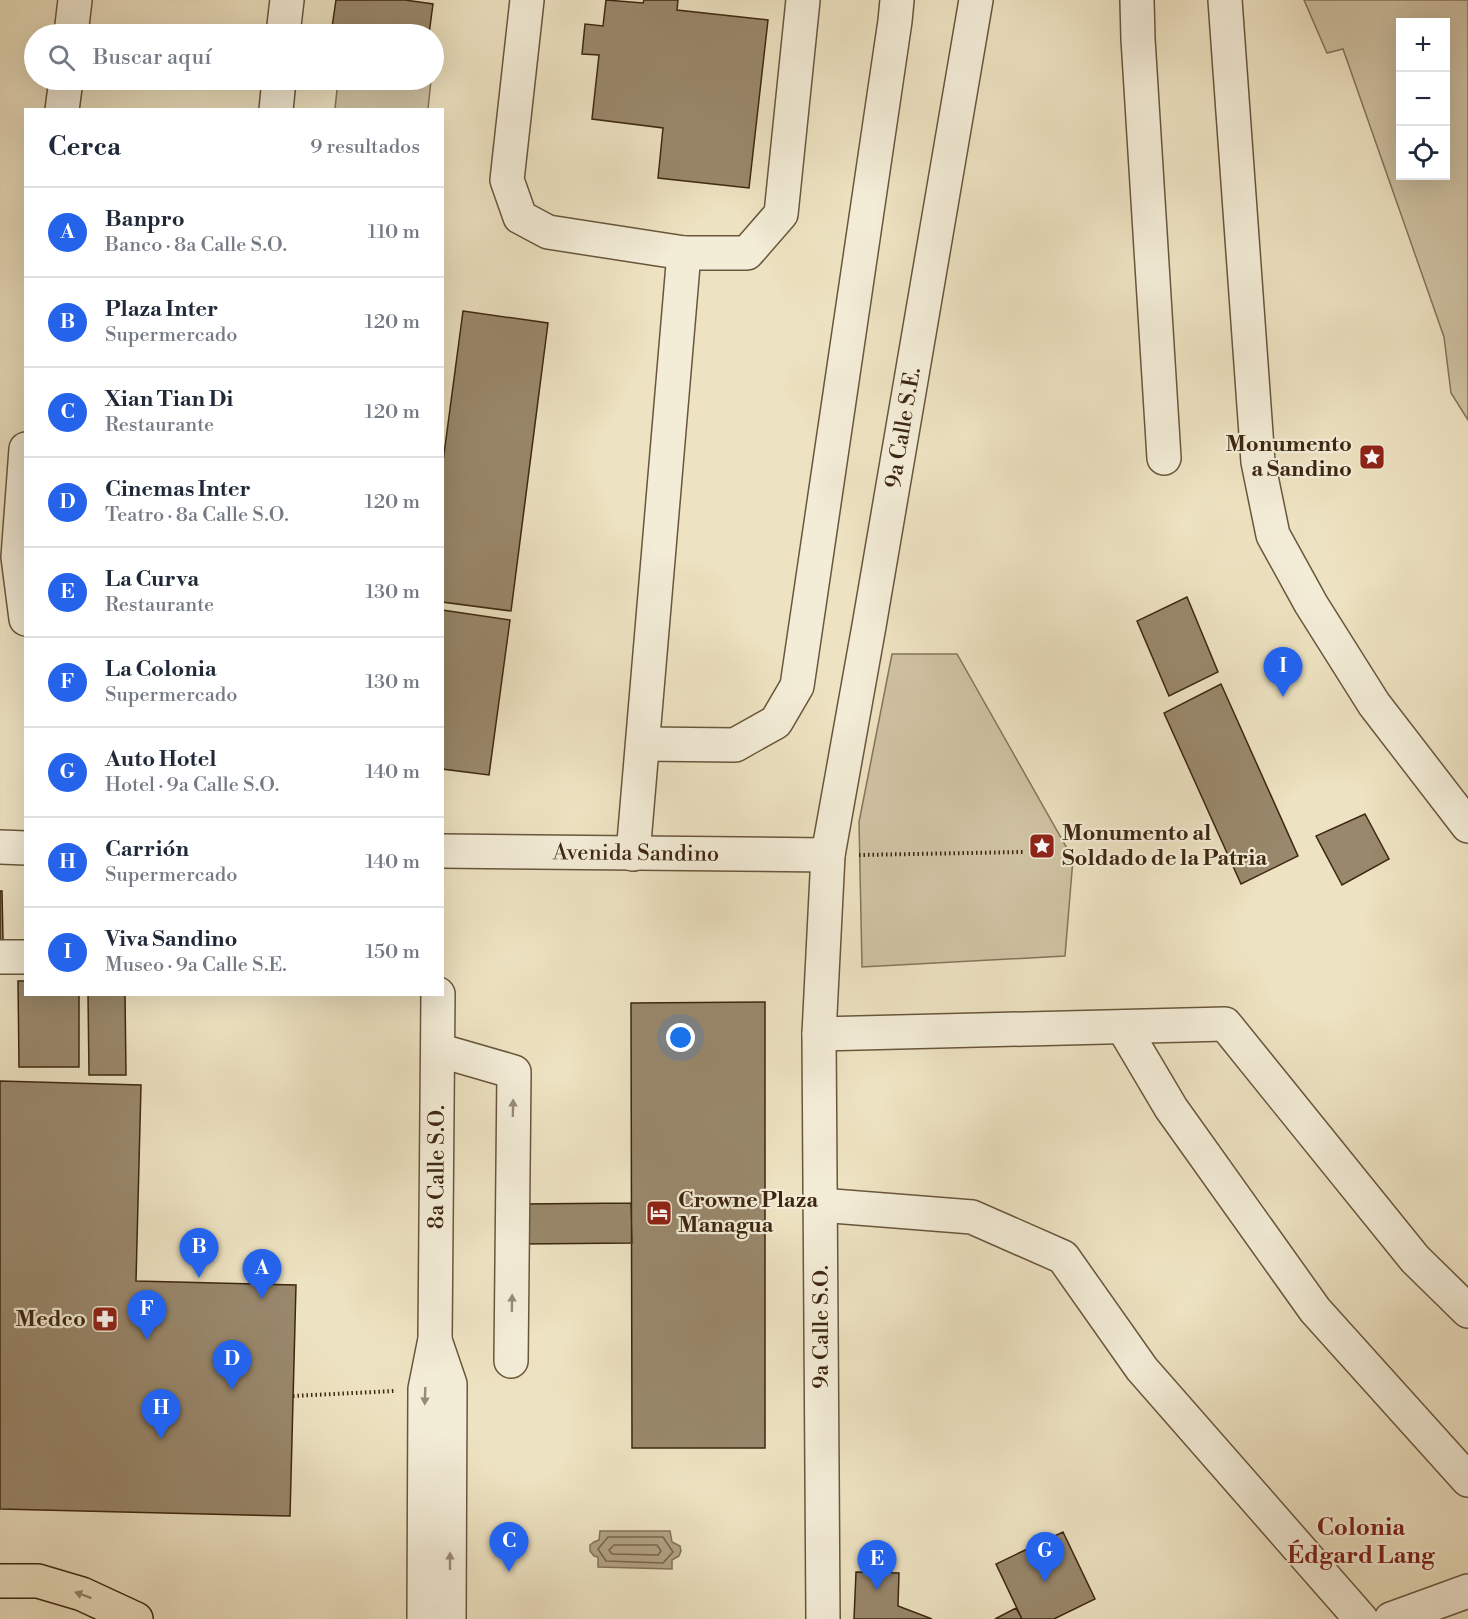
<!DOCTYPE html>
<html lang="es">
<head>
<meta charset="utf-8">
<style>
  body { margin:0; font-family:"Libre Bodoni",serif; background:#f2f2f3; color:#1f2937 }
  .controls { position:absolute; right:18px; top:18px; display:grid; overflow:hidden; border-radius:0px; box-shadow:0 6px 24px #0002 }
  .controls button { width:54px; height:54px; display:grid; place-items:center; padding:0; border:0; border-bottom:2px solid #e0e1e3; background:#fff; color:#1f2937; font:30px sans-serif }
  .you { position:absolute; left:681px; top:1038px; width:21px; height:21px; margin:-15px; border:4px solid #fff; border-radius:50%; background:#1a73e8; box-shadow:0 0 0 9px #1a73e833 }
  .badge { display:grid; place-items:center; width:39px; height:39px; border-radius:50%; background:#2563eb; color:#fff; font-size:20px; font-weight:700 }
  .pin { position:absolute; translate:-50% -50px; filter:drop-shadow(0 2px 3px #0008) }
  .pin::after { content:''; position:absolute; top:32px; width:21px; height:18px; background:inherit; clip-path:polygon(0 0,100% 0,50% 100%) }
  .list { margin:0; padding:0; list-style:none }
  h2 { display:flex; justify-content:space-between; align-items:center; height:78px; margin:0; padding:0 24px; font-size:26px }
  h2 small { font-size:20px; font-weight:400; color:#747a83 }
  .list li { display:grid; grid-template-columns:39px 1fr auto; gap:18px; align-items:center; box-sizing:border-box; height:90px; padding:0 24px; border-top:2px solid #e0e1e3 }
  .list b { display:block; font-size:22px; white-space:nowrap }
  .list p { margin:0; font-size:20px; white-space:nowrap; color:#747a83 }
  .list em { font-size:20px; font-style:normal; color:#747a83 }
  .icon { flex:none; width:33px; height:33px; fill:none; stroke:currentColor; stroke-width:2; stroke-linecap:round; stroke-linejoin:round }
  .map { position:relative; flex:none; width:1468px; height:1619px; overflow:hidden }
  .search { position:absolute; background:#fff; box-shadow:0 6px 24px #0002; left:24px; top:24px; width:420px; height:66px; display:flex; align-items:center; gap:15px; box-sizing:border-box; padding:0 21px; border-radius:33px; color:#747a83; font-size:22px }
  .panel { position:absolute; background:#fff; box-shadow:0 6px 24px #0002; left:24px; top:108px; width:420px; height:888px; border-radius:0px }
  .map>svg:first-child { display:block }
</style>
</head>
<body>
<div class="map">
<svg width="1468" height="1619" viewBox="0 0 1468 1619">
  <rect width="100%" height="100%" fill="#ede2c1"/>
  <filter id="stains"><feTurbulence type="fractalNoise" baseFrequency=".00333" numOctaves="4"/><feColorMatrix values="0 0 0 0 .2 0 0 0 0 .09 0 0 0 0 .02 0 0 0 .5 -.17"/></filter>
  <radialGradient id="worn" r=".72"><stop offset=".6" stop-color="#630" stop-opacity="0"/><stop offset="1" stop-color="#630" stop-opacity=".3"/></radialGradient>
  <path fill="#cfc2a3" stroke="#86745a" stroke-width="1.5" fill-rule="evenodd" d="M1304,0H1468V420L1451,393L1444,337L1343,49L1327,53ZM1446,22V176H1400V22Z
    M338,80H431L428,109H335Z
    M892,654H957L1073,859L1065,956L862,967L859,822Z"/>
  <path fill="#b1a285" stroke="#837156" stroke-width="1.5" d="M600,1531H670L672,1542L680,1546L681,1551L679,1556L672,1560V1569L598,1567V1557L594,1556L590,1551V1545L594,1542L599,1540Z"/>
  <g fill="none" stroke-linecap="round" stroke-linejoin="round">
    <path stroke="#77644a" stroke-width="1.5" d="M608,1537H663L673,1552L663,1563L606,1561L598,1549Z
      M614,1545H657L661,1551L658,1555L612,1554L609,1550Z"/>
  </g>
  <path fill="#99886c" stroke="#3d2710" stroke-width="1.5" d="M336,0H405L433,4L429,34H331Z
    M606,0L643,3L644,0H678L677,10L768,20L749,188L658,178L663,128L592,119L599,55L582,54L585,24L603,26Z
    M463,311L548,323L511,611L442,602V469Z
    M1187,597L1218,672L1169,696L1137,621Z
    M442,610L510,620L489,775L442,769Z
    M1221,684L1298,856L1241,884L1164,713Z
    M1365,814L1389,859L1342,885L1316,836Z
    M0,891H2L3,940H0Z
    M18,981H26V994H79V1067H19Z
    M88,994H125L126,1075H89Z
    M765,1002V1448H632L631,1003Z
    M0,1081L141,1085L136,1281L296,1285L290,1516L0,1509Z
    M631,1203L632,1243L523,1244L522,1204Z
    M1063,1532L1095,1599L1054,1619H1022L996,1564Z
    M856,1572L899,1573L898,1606L932,1619H854Z
    M1016,1608L1022,1619H995Z"/>
  <g fill="none" stroke-linecap="round" stroke-linejoin="round">
    <defs>
      <g id="minor">
        <path d="M527,0L507,180L520,217L548,232L684,253L633,854"/>
        <path d="M1137,0L1138,39L1164,458"/>
        <path d="M1225,0L1258,462L1273,535L1311,604L1374,704L1468,826"/>
        <path d="M71,34L75,0"/>
        <path d="M283,34L287,0"/>
        <path d="M62,110L66,80"/>
        <path d="M276,110L279,80"/>
        <path d="M684,253H747L781,214L803,0"/>
        <path d="M26,449L18,557L26,619"/>
        <path d="M643,744L735,745L776,722L797,686L895,21L897,0"/>
        <path d="M0,847L26,848"/>
        <path id="s1" d="M442,851L828,855"/>
        <path d="M0,957H26"/>
        <path d="M1123,1027L1171,1108L1315,1310L1468,1480"/>
        <path d="M819,1034L1225,1024L1415,1259L1468,1311"/>
        <path d="M438,1050L514,1072L511,1361"/>
        <path d="M820,1205L972,1217L1063,1257L1142,1369L1361,1619"/>
        <path d="M435,1340L450,1384L449,1619"/>
        <path id="s2" d="M424,1619L425,1389L435,1339L438,994"/>
        <path id="s3" d="M823,1619L819,1034L828,855L869,626L976,0"/>
        <path d="M1391,1619L1468,1591"/>
      </g>
      <path id="highway" d="M0,1581H38L82,1594L136,1619"/>
    </defs>
    <use href="#minor" stroke="#69563c" stroke-width="36"/>
    <use href="#highway" stroke="#3d2710" stroke-width="36"/>
    <path stroke="#3d2710" stroke-width="4" stroke-dasharray="1.5 3" stroke-linecap="butt" d="M859,855L1023,852
      M293,1396L394,1391"/>
    <use href="#minor" stroke="#f3ecd7" stroke-width="33"/>
    <use href="#highway" stroke="#ede2c1" stroke-width="33"/>
  </g>
  <defs><path id="oneway-solid" d="M-6-.8H1V-3.2L6.5 0L1 3.2V.8H-6Z" transform="scale(1.5)"/></defs>
  <g fill="#988a74">
    <use href="#oneway-solid" transform="translate(513 1108) rotate(-89)"/>
    <use href="#oneway-solid" transform="translate(512 1303) rotate(-89)"/>
    <use href="#oneway-solid" transform="translate(425 1396) rotate(92)"/>
    <use href="#oneway-solid" transform="translate(450 1561) rotate(-90)"/>
  </g>
  <use fill="#958468" href="#oneway-solid" transform="translate(83 1595) rotate(-160)"/>
  <defs>
    <symbol id="sight-square" viewBox="-11 -11 22 22"><rect x="-9" y="-9" width="18" height="18" rx="4" fill="#8f2418" stroke="#f3ecd7"/><path d="M0-6L1.8-2.2L6-1.7L2.9 1.2L3.7 5.4L0 3.3L-3.7 5.4L-2.9 1.2L-6-1.7L-1.8-2.2Z" fill="#fff"/></symbol>
    <symbol id="hotel-square" viewBox="-11 -11 22 22"><rect x="-9" y="-9" width="18" height="18" rx="4" fill="#8f2418" stroke="#f3ecd7"/><path d="M-6-4.5h1.5V1H6V5H4.5V3h-9V5H-6ZM-4 0a1.8 1.8 0 1 1 3.6 0ZM.5 0V-2.5h3Q6-2.5 6 0Z" fill="#fff"/></symbol>
    <symbol id="pharmacy-square" viewBox="-11 -11 22 22"><rect x="-9" y="-9" width="18" height="18" rx="4" fill="#8f2418" stroke="#f3ecd7"/><path d="M-2-6h4v4h4v4h-4v4h-4v-4h-4v-4h4Z" fill="#fff"/></symbol>
  </defs>
  <g fill-rule="evenodd">
    <use href="#sight-square" x="1357" y="442" width="30" height="30"/>
    <use href="#sight-square" x="1027" y="831" width="30" height="30"/>
    <use href="#hotel-square" x="644" y="1198" width="30" height="30"/>
    <use href="#pharmacy-square" x="90" y="1304" width="30" height="30"/>
  </g>
  <g text-anchor="middle" dominant-baseline="central" stroke-width="4.5" stroke-linejoin="round" paint-order="stroke">
    <g font-size="22" fill="#3d2710" stroke="#f3ecd7">
      <text stroke="none"><textPath href="#s3" startOffset="1198">9a Calle S.E.</textPath></text>
      <text stroke="none"><textPath href="#s1" startOffset="194">Avenida Sandino</textPath></text>
      <text stroke="none"><textPath href="#s2" startOffset="453">8a Calle S.O.</textPath></text>
      <text transform="translate(821 1327) rotate(-90)">9a Calle S.O.</text>
    </g>
    <g font-size="22" font-weight="bold" fill="#3d2710" stroke="#f3ecd7" text-anchor="end">
      <text x="1352" y="444">Monumento<tspan x="1352" dy="25">a Sandino</tspan></text>
      <text x="1062" y="833" text-anchor="start">Monumento al<tspan x="1062" dy="25">Soldado de la Patria</tspan></text>
      <text x="678" y="1200" text-anchor="start">Crowne Plaza<tspan x="678" dy="25">Managua</tspan></text>
      <text x="86" y="1319">Medco</text>
    </g>
    <g font-size="24" font-weight="bold" fill="#7a1f14" stroke="#f3ecd7">
      <text x="1361" y="1528">Colonia<tspan x="1361" dy="28">Édgard Lang</tspan></text>
    </g>
  </g>
  <rect width="100%" height="100%" filter="url(#stains)"/>
  <rect width="100%" height="100%" fill="url(#worn)"/>
</svg>
<div class="controls">
<button>+</button>
<button>−</button>
<button><svg class="icon" aria-label="locate" viewBox="0 0 24 24"><circle cx="12" cy="12" r="6"/><path d="M12 2v4M12 18v4M2 12h4M18 12h4"/></svg></button>
</div>
<div class="you"></div>
<div class="pin badge" style="left:262px;top:1299px">A</div>
<div class="pin badge" style="left:199px;top:1278px">B</div>
<div class="pin badge" style="left:509px;top:1572px">C</div>
<div class="pin badge" style="left:232px;top:1390px">D</div>
<div class="pin badge" style="left:877px;top:1590px">E</div>
<div class="pin badge" style="left:147px;top:1340px">F</div>
<div class="pin badge" style="left:1045px;top:1582px">G</div>
<div class="pin badge" style="left:161px;top:1439px">H</div>
<div class="pin badge" style="left:1283px;top:697px">I</div>
<div class="search"><svg class="icon" aria-label="search" viewBox="0 0 24 24"><circle cx="10" cy="10" r="6"/><path d="M15 15l6 6"/></svg>Buscar aquí</div>
<section class="panel">
<h2>Cerca<small>9 resultados</small></h2>
<ul class="list">
<li><span class="badge">A</span><div><b>Banpro</b><p>Banco · 8a Calle S.O.</p></div><em>110 m</em></li>
<li><span class="badge">B</span><div><b>Plaza Inter</b><p>Supermercado</p></div><em>120 m</em></li>
<li><span class="badge">C</span><div><b>Xian Tian Di</b><p>Restaurante</p></div><em>120 m</em></li>
<li><span class="badge">D</span><div><b>Cinemas Inter</b><p>Teatro · 8a Calle S.O.</p></div><em>120 m</em></li>
<li><span class="badge">E</span><div><b>La Curva</b><p>Restaurante</p></div><em>130 m</em></li>
<li><span class="badge">F</span><div><b>La Colonia</b><p>Supermercado</p></div><em>130 m</em></li>
<li><span class="badge">G</span><div><b>Auto Hotel</b><p>Hotel · 9a Calle S.O.</p></div><em>140 m</em></li>
<li><span class="badge">H</span><div><b>Carrión</b><p>Supermercado</p></div><em>140 m</em></li>
<li><span class="badge">I</span><div><b>Viva Sandino</b><p>Museo · 9a Calle S.E.</p></div><em>150 m</em></li>
</ul>
</section>
</div>
</body>
</html>
